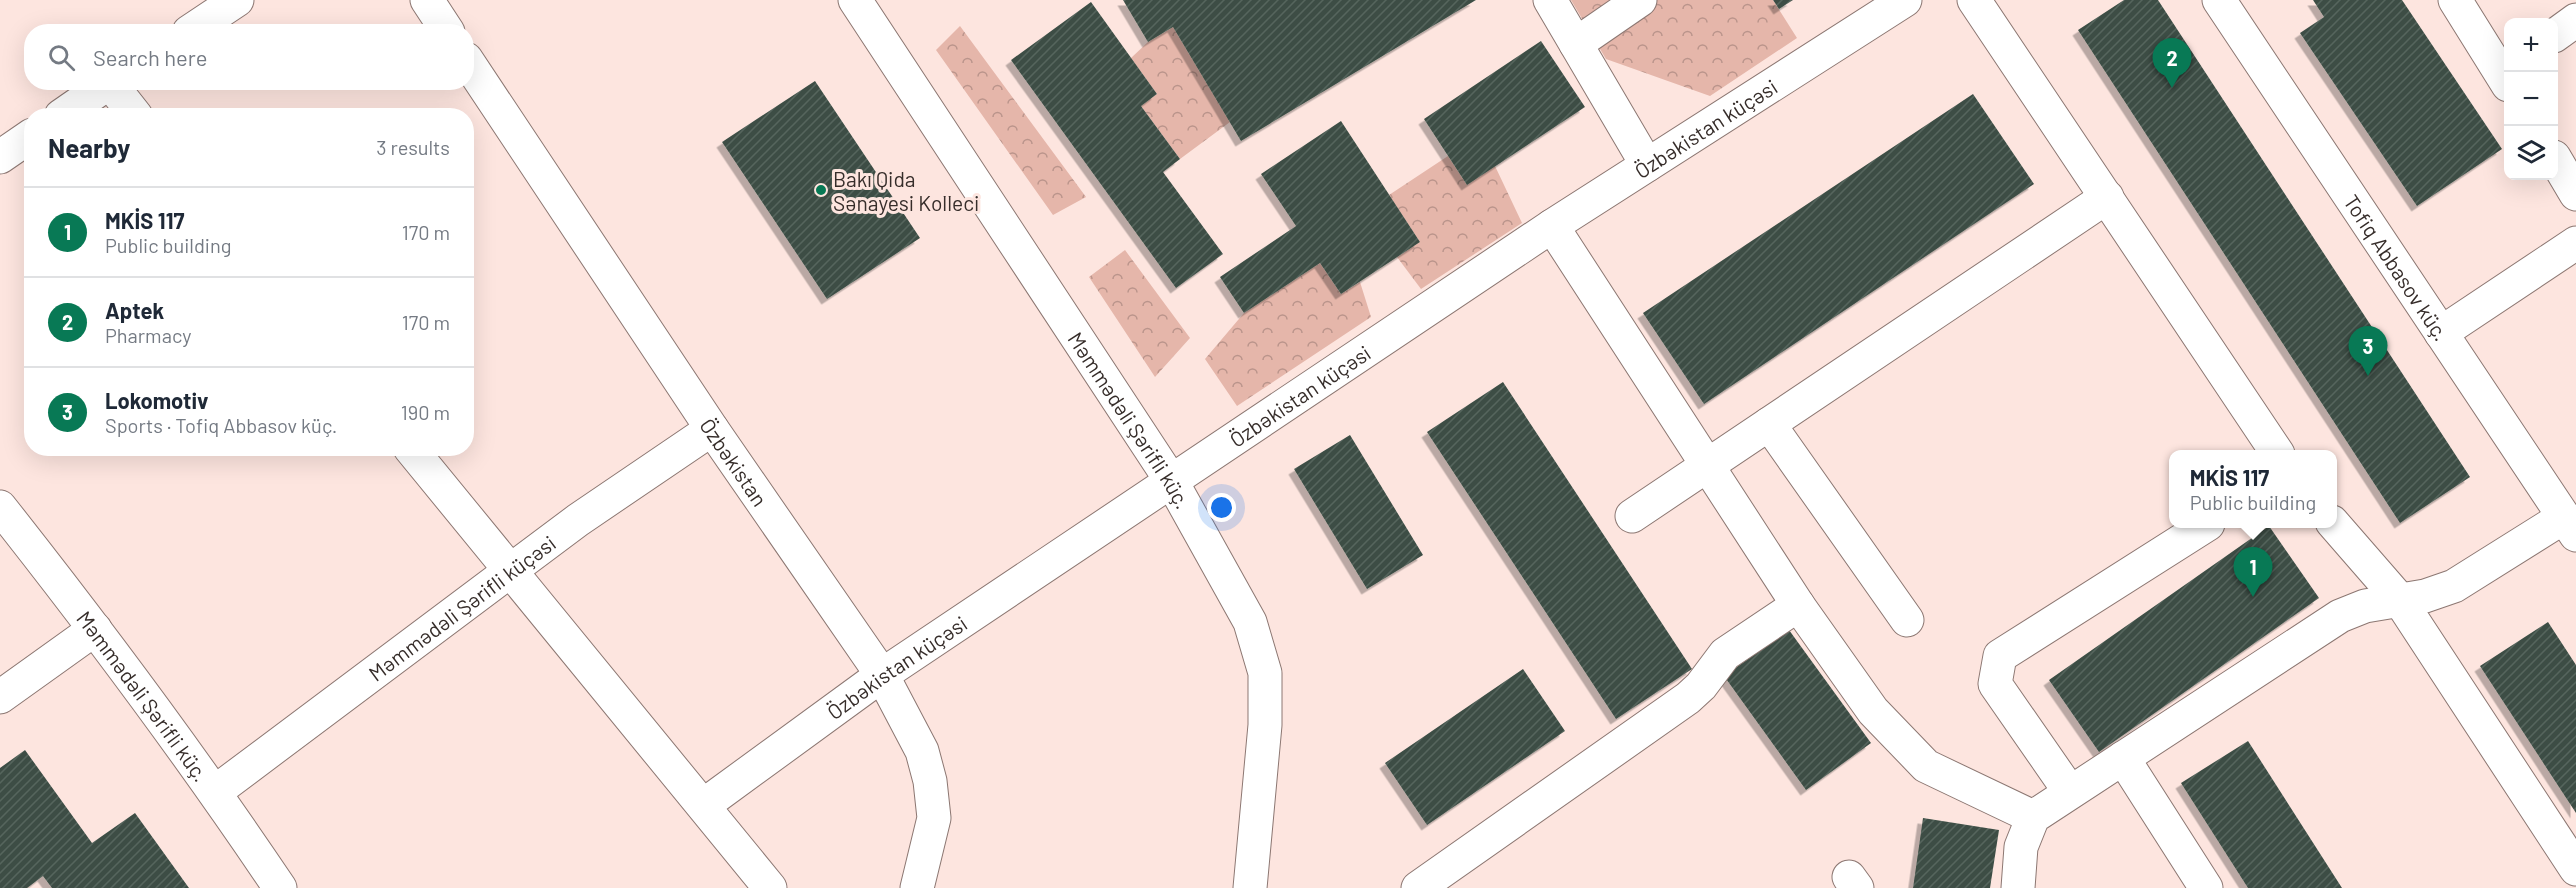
<!DOCTYPE html>
<html lang="en">
<head>
<meta charset="utf-8">
<style>
  body { margin:0; font-family:Barlow,sans-serif; background:#f2f2f3; color:#1f2937 }
  .controls { position:absolute; right:18px; top:18px; display:grid; overflow:hidden; border-radius:12px; box-shadow:0 6px 24px #0002 }
  .controls button { width:54px; height:54px; display:grid; place-items:center; padding:0; border:0; border-bottom:2px solid #e0e1e3; background:#fff; color:#1f2937; font:30px sans-serif }
  .you { position:absolute; left:1222px; top:508px; width:21px; height:21px; margin:-15px; border:4px solid #fff; border-radius:50%; background:#1a73e8; box-shadow:0 0 0 9px #1a73e833 }
  .badge { display:grid; place-items:center; width:39px; height:39px; border-radius:50%; background:#087955; color:#fff; font-size:20px; font-weight:700 }
  .pin { position:absolute; translate:-50% -50px; filter:drop-shadow(0 2px 3px #0008) }
  .pin::after { content:''; position:absolute; top:32px; width:21px; height:18px; background:inherit; clip-path:polygon(0 0,100% 0,50% 100%) }
  .popup { position:absolute; left:2169px; top:450px; width:168px; height:78px; box-sizing:border-box; display:grid; place-content:center; border-radius:12px; background:#fff; filter:drop-shadow(0 2px 4px #0005); font-size:20px; white-space:nowrap; color:#747a83 }
  .popup b { font-size:22px; color:#1f2937 }
  .popup::after { content:''; position:absolute; left:50%; top:100%; margin-left:-12px; border:12px solid transparent; border-top-color:#fff }
  .list { margin:0; padding:0; list-style:none }
  h2 { display:flex; justify-content:space-between; align-items:center; height:78px; margin:0; padding:0 24px; font-size:26px }
  h2 small { font-size:20px; font-weight:400; color:#747a83 }
  .list li { display:grid; grid-template-columns:39px 1fr auto; gap:18px; align-items:center; box-sizing:border-box; height:90px; padding:0 24px; border-top:2px solid #e0e1e3 }
  .list b { display:block; font-size:22px; white-space:nowrap }
  .list p { margin:0; font-size:20px; white-space:nowrap; color:#747a83 }
  .list em { font-size:20px; font-style:normal; color:#747a83 }
  .icon { flex:none; width:33px; height:33px; fill:none; stroke:currentColor; stroke-width:2; stroke-linecap:round; stroke-linejoin:round }
  .map { position:relative; flex:none; width:2576px; height:888px; overflow:hidden }
  .search { position:absolute; background:#fff; box-shadow:0 6px 24px #0002; left:24px; top:24px; width:450px; height:66px; display:flex; align-items:center; gap:15px; box-sizing:border-box; padding:0 21px; border-radius:24px; color:#747a83; font-size:22px }
  .panel { position:absolute; background:#fff; box-shadow:0 6px 24px #0002; left:24px; top:108px; width:450px; height:348px; border-radius:24px }
  .map>svg:first-child { display:block }
</style>
</head>
<body>
<div class="map">
<svg width="2576" height="888" viewBox="0 0 2576 888">
  <defs>
    <pattern id="forest-crowns" width="20" height="18" patternUnits="userSpaceOnUse" patternTransform="scale(1.5)"><rect width="20" height="18" fill="#e5b6aa"/><path d="M2 6a3 3 0 1 1 6 0M12 15a3 3 0 1 1 6 0" fill="none" stroke="#ba948b"/></pattern>
    <pattern id="building-hatch" width="6" height="6" patternUnits="userSpaceOnUse" patternTransform="scale(1.5)"><rect width="6" height="6" fill="#3c4e45"/><path d="M-1 1l2-2M0 6l6-6M5 7l2-2" fill="none" stroke="#57655d"/></pattern>
    <filter id="shadow"><feDropShadow dx="-5.5" dy="5.5" stdDeviation="0" flood-color="#0004"/></filter>
  </defs>
  <rect width="100%" height="100%" fill="#fde5df"/>
  <path fill="url(#forest-crowns)" d="M1571,0H1773L1797,38L1710,96L1606,59Z
    M960,26L1086,197L1053,215L936,50Z
    M1173,27L1230,122L1180,159L1141,106L1157,94L1131,58L1148,42Z
    M1448,156L1467,185L1495,166L1522,223L1421,289L1397,257L1420,242L1389,195Z
    M1125,250L1190,338L1155,377L1089,277Z
    M1320,263L1341,294L1360,282L1371,317L1237,406L1205,359L1244,313Z"/>
  <path fill="url(#building-hatch)" filter="url(#shadow)" d="M1123,0H1476L1241,141L1173,27L1148,42Z
    M1773,0H1793L1779,9Z
    M2124,0H2158L2470,477L2400,523L2078,30Z
    M2313,0H2402L2502,149L2417,206L2300,33L2324,17Z
    M1091,2L1157,94L1141,106L1180,159L1163,172L1223,254L1176,288L1011,60Z
    M1541,41L1585,107L1467,185L1424,119Z
    M815,81L920,238L827,299L722,142Z
    M1973,94L2034,184L1704,404L1643,313Z
    M1341,121L1420,242L1341,294L1320,263L1244,313L1220,277L1296,226L1261,174Z
    M1503,382L1692,669L1616,719L1427,432Z
    M1350,435L1423,555L1367,589L1294,469Z
    M2269,526L2319,598L2099,752L2049,680Z
    M2548,622L2576,665V813L2480,666Z
    M1789,630L1871,743L1806,790L1724,676Z
    M1523,669L1565,731L1427,825L1385,763Z
    M2248,741L2342,888H2248L2181,783Z
    M25,750L92,843L135,813L189,888H52L43,876L27,888H0V768Z
    M1923,818L1999,830L1990,888H1913Z"/>
  <g fill="none" stroke-linecap="round" stroke-linejoin="round">
    <defs>
      <g id="minor">
        <path d="M427,0L448,32"/>
        <path id="s1" d="M855,0L1172,482L1250,622L1265,673V725L1250,888"/>
        <path d="M1550,0L1647,165"/>
        <path d="M1974,0L2278,454"/>
        <path id="s2" d="M2219,0L2576,535"/>
        <path d="M2455,0L2508,85"/>
        <path d="M189,32L237,0"/>
        <path d="M2554,36L2576,20"/>
        <path d="M1576,44L1640,0"/>
        <path id="s3" d="M466,59L712,429L882,675L922,751L930,781L934,818L917,888"/>
        <path d="M110,83L136,116"/>
        <path d="M61,116L110,82"/>
        <path d="M0,157L32,135"/>
        <path d="M2554,157L2576,194"/>
        <path d="M1552,226L1798,605L1873,711L1926,766L2033,817"/>
        <path d="M2441,333L2576,243"/>
        <path d="M1769,424L1907,620"/>
        <path d="M410,448L770,888"/>
        <path id="s4" d="M0,507C98,631 192,757 280,888"/>
        <path d="M1632,516L2107,197"/>
        <path d="M2332,522L2399,599L2576,869"/>
        <path d="M0,697L95,629"/>
        <path d="M2123,758L2206,888"/>
        <path id="s5" d="M215,792L578,520L712,429"/>
        <path d="M2070,792L1995,684L2000,656L2208,524"/>
        <path id="s6" d="M704,805L882,675L1552,226L1905,0"/>
        <path d="M1849,877L1857,888"/>
        <path d="M1418,888L1688,698L1701,686L1725,654L1798,605"/>
        <path d="M2018,888L2021,847L2033,817L2340,616L2365,606L2425,596L2454,586L2564,517"/>
      </g>
    </defs>
    <use href="#minor" stroke="#8c7772" stroke-width="35"/>
    <use href="#minor" stroke="#fff" stroke-width="33"/>
  </g>
  <circle fill="#087955" stroke="#fde5df" stroke-width="2" cx="821" cy="190" r="6"/>
  <g text-anchor="middle" dominant-baseline="central" stroke-width="6" stroke-linejoin="round" paint-order="stroke">
    <g font-size="21" fill="#362d2a" stroke="#fde5df">
      <text stroke="none"><textPath href="#s6" startOffset="1209">Özbəkistan küçəsi</textPath></text>
      <text stroke="none"><textPath href="#s2" startOffset="321">Tofiq Abbasov küç.</textPath></text>
      <text stroke="none"><textPath href="#s6" startOffset="723">Özbəkistan küçəsi</textPath></text>
      <text stroke="none"><textPath href="#s1" startOffset="502">Məmmədəli Şərifli küç.</textPath></text>
      <text stroke="none"><textPath href="#s3" startOffset="484">Özbəkistan</textPath></text>
      <text stroke="none"><textPath href="#s5" startOffset="308">Məmmədəli Şərifli küçəsi</textPath></text>
      <text stroke="none"><textPath href="#s6" startOffset="237">Özbəkistan küçəsi</textPath></text>
      <text stroke="none"><textPath href="#s4" startOffset="237">Məmmədəli Şərifli küç.</textPath></text>
    </g>
    <g font-size="21" fill="#362d2a" stroke="#fde5df" text-anchor="start">
      <text x="833" y="178">Bakı Qida<tspan x="833" dy="24">Sənayesi Kolleci</tspan></text>
    </g>
  </g>
</svg>
<div class="controls">
<button>+</button>
<button>−</button>
<button><svg class="icon" aria-label="layers" viewBox="0 0 24 24"><path d="M12 4l9 5-9 5-9-5zM3 14l9 5 9-5"/></svg></button>
</div>
<div class="you"></div>
<div class="pin badge" style="left:2253px;top:597px">1</div>
<div class="popup"><b>MKİS 117</b>Public building</div>
<div class="pin badge" style="left:2172px;top:88px">2</div>
<div class="pin badge" style="left:2368px;top:376px">3</div>
<div class="search"><svg class="icon" aria-label="search" viewBox="0 0 24 24"><circle cx="10" cy="10" r="6"/><path d="M15 15l6 6"/></svg>Search here</div>
<section class="panel">
<h2>Nearby<small>3 results</small></h2>
<ul class="list">
<li><span class="badge">1</span><div><b>MKİS 117</b><p>Public building</p></div><em>170 m</em></li>
<li><span class="badge">2</span><div><b>Aptek</b><p>Pharmacy</p></div><em>170 m</em></li>
<li><span class="badge">3</span><div><b>Lokomotiv</b><p>Sports · Tofiq Abbasov küç.</p></div><em>190 m</em></li>
</ul>
</section>
</div>
</body>
</html>
